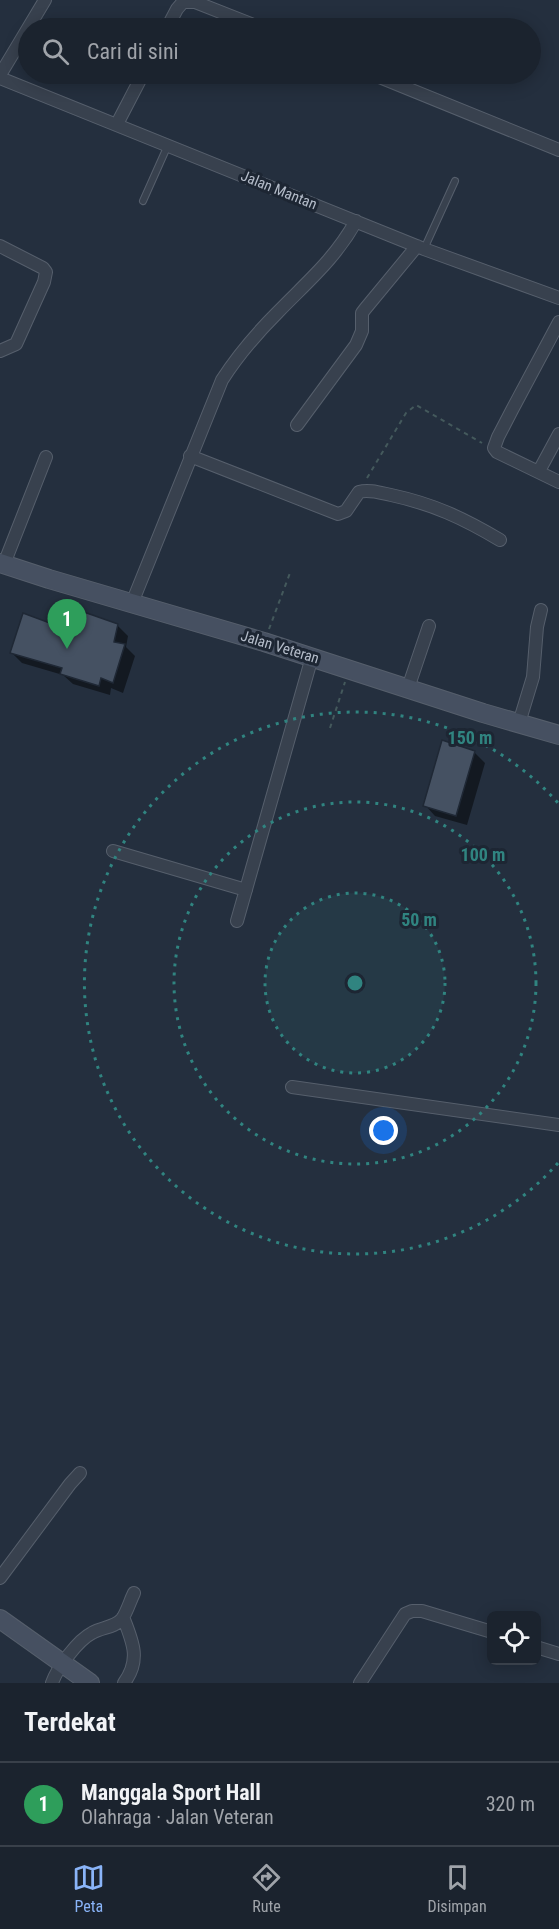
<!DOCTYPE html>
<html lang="id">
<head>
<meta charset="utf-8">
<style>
  body { margin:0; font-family:"Roboto Condensed",sans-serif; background:#242b36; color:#f1f3f6 }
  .controls { position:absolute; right:18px; bottom:18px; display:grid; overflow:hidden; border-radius:9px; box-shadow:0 3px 15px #0003 }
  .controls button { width:54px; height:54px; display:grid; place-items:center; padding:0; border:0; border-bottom:2px solid #39404a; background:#1b232e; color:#f1f3f6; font:30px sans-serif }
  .you { position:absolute; left:384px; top:1131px; width:21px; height:21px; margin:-15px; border:4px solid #fff; border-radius:50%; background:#1a73e8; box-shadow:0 0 0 9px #1a73e833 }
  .badge { display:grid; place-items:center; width:39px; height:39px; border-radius:50%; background:#8ab4f8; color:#fff; font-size:20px; font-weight:700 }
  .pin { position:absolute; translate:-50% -50px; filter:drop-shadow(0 2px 3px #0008) }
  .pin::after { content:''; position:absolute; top:32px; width:21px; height:18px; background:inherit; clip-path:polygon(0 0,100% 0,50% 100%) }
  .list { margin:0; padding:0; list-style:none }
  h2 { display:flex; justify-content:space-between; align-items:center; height:78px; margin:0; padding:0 24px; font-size:26px }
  h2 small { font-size:20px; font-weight:400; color:#a0a4aa }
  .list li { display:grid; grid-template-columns:39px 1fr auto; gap:18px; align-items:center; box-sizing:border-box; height:84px; padding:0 24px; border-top:2px solid #39404a }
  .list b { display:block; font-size:22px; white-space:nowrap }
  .list p { margin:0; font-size:20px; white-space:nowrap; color:#a0a4aa }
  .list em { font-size:20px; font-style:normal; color:#a0a4aa }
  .icon { flex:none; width:33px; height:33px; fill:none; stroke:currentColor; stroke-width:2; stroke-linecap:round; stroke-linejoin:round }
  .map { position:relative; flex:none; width:559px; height:1683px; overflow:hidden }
  .search { position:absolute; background:#1b232e; box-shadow:0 3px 15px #0003; left:18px; right:18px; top:18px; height:66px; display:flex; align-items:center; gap:15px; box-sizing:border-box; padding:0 21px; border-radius:33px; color:#a0a4aa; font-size:22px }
  .sheet { height:162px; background:#1b232e }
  nav { display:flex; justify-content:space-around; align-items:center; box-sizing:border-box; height:84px; border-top:2px solid #39404a; background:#1b232e; font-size:16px; color:#a0a4aa }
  nav a { display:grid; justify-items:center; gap:3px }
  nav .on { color:#8ab4f8 }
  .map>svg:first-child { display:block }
</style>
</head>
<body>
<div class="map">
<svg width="559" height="1683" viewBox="0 0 559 1683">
  <rect width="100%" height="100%" fill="#242f3e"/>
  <path fill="#0007" d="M118,626L128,636L126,647L135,656L123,693L111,688L110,695L73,684L63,675L22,663L12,653L75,634Z
    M474,752L485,763L467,825L435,816L425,805Z"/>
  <path fill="#455162" stroke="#1f2835" stroke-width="1.5" d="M81,611L118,624L114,642L125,644L113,683L101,678L99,686L60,674L62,668L10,653L23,613L74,632Z
    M442,740L475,751L456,816L423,806Z"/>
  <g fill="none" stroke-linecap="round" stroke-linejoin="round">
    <defs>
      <path id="lane" d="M143,201L168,145
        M424,249L455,181"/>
      <path id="street" d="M167,28L177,9L183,2H195L261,28
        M372,74L559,150
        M0,75L45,0
        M0,78L424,249L559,298
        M117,124L143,74
        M0,246L43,268L46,272L44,282L16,344L0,351
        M559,322L512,410L498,437L494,448L497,452L559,482
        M297,425L356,345L362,331V313L365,309L417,246
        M190,456L338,514L346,511L359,492C369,489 381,493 391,495C433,504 463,518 500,540
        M539,471L559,434
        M4,564L46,457
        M132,603L222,380C238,355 257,333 278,312C307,282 335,259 356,221
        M408,688L429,626
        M519,723L533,677L537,627L541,610
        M113,851L246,890
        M237,921L312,657
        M292,1087L559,1125
        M0,1578L70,1484L80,1473
        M123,1617C133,1642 141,1660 124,1683
        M536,1647L559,1654
        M52,1683C57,1668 78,1640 92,1633C102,1627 114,1628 122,1619C127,1612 130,1601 134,1593
        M360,1683L405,1614L412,1611H422L492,1632"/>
      <path id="secondary" d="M0,563L49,579L264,642L483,713L559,735
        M0,1619L90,1683"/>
    </defs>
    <use href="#lane" stroke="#565f6c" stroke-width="8"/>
    <use href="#street" stroke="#565f6c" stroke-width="14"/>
    <use href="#secondary" stroke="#565f6c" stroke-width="20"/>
    <path stroke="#44595c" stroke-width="2" stroke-dasharray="4.5 4.5" stroke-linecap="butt" d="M367,478L406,413L416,405L482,443
      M269,629L290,573
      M330,728L345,682"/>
    <use href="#lane" stroke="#38414e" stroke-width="6"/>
    <use href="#street" stroke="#38414e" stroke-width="12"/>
    <use href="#secondary" stroke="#465061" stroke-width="18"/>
  </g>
  <circle cx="355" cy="983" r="90" fill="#308480" fill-opacity=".12"/>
  <g fill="none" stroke="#308480" stroke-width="3" stroke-dasharray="3 6">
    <circle cx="355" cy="983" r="90"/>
    <circle cx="355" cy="983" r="181"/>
    <path d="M558 1163A271 271 0 1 1 558 803"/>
  </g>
  <g text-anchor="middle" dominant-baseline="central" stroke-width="6" stroke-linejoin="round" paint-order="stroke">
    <g font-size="15" fill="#b4bcc9" stroke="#1d2633">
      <text transform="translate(279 190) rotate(22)">Jalan Mantan</text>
      <text transform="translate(280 647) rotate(17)">Jalan Veteran</text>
    </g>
  </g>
  <circle cx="355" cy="983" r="9" fill="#308480" stroke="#1d2633" stroke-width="3"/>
  <g font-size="18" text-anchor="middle" font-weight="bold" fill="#308480" stroke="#1d2633" stroke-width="6" stroke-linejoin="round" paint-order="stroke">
    <text x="470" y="744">150 m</text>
    <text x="483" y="861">100 m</text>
    <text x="419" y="926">50 m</text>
  </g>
</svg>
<div class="controls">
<button><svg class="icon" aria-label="locate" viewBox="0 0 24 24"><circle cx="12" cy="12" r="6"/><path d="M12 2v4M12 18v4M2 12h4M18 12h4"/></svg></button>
</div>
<div class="you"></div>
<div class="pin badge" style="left:67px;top:649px;background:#2e9e5b">1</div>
<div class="search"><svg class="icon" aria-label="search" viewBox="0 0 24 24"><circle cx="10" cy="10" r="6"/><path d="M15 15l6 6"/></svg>Cari di sini</div>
</div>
<section class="sheet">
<h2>Terdekat<small></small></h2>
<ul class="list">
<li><span class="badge" style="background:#2e9e5b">1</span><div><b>Manggala Sport Hall</b><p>Olahraga · Jalan Veteran</p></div><em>320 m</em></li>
</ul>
</section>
<nav>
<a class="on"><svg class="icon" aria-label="map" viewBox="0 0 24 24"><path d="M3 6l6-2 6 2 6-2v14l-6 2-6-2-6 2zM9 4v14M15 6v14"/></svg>Peta</a>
<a><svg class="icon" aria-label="directions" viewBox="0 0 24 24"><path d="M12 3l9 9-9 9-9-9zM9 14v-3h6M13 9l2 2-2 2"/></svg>Rute</a>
<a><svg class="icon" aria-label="saved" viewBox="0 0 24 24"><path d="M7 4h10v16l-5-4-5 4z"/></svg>Disimpan</a>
</nav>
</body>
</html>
